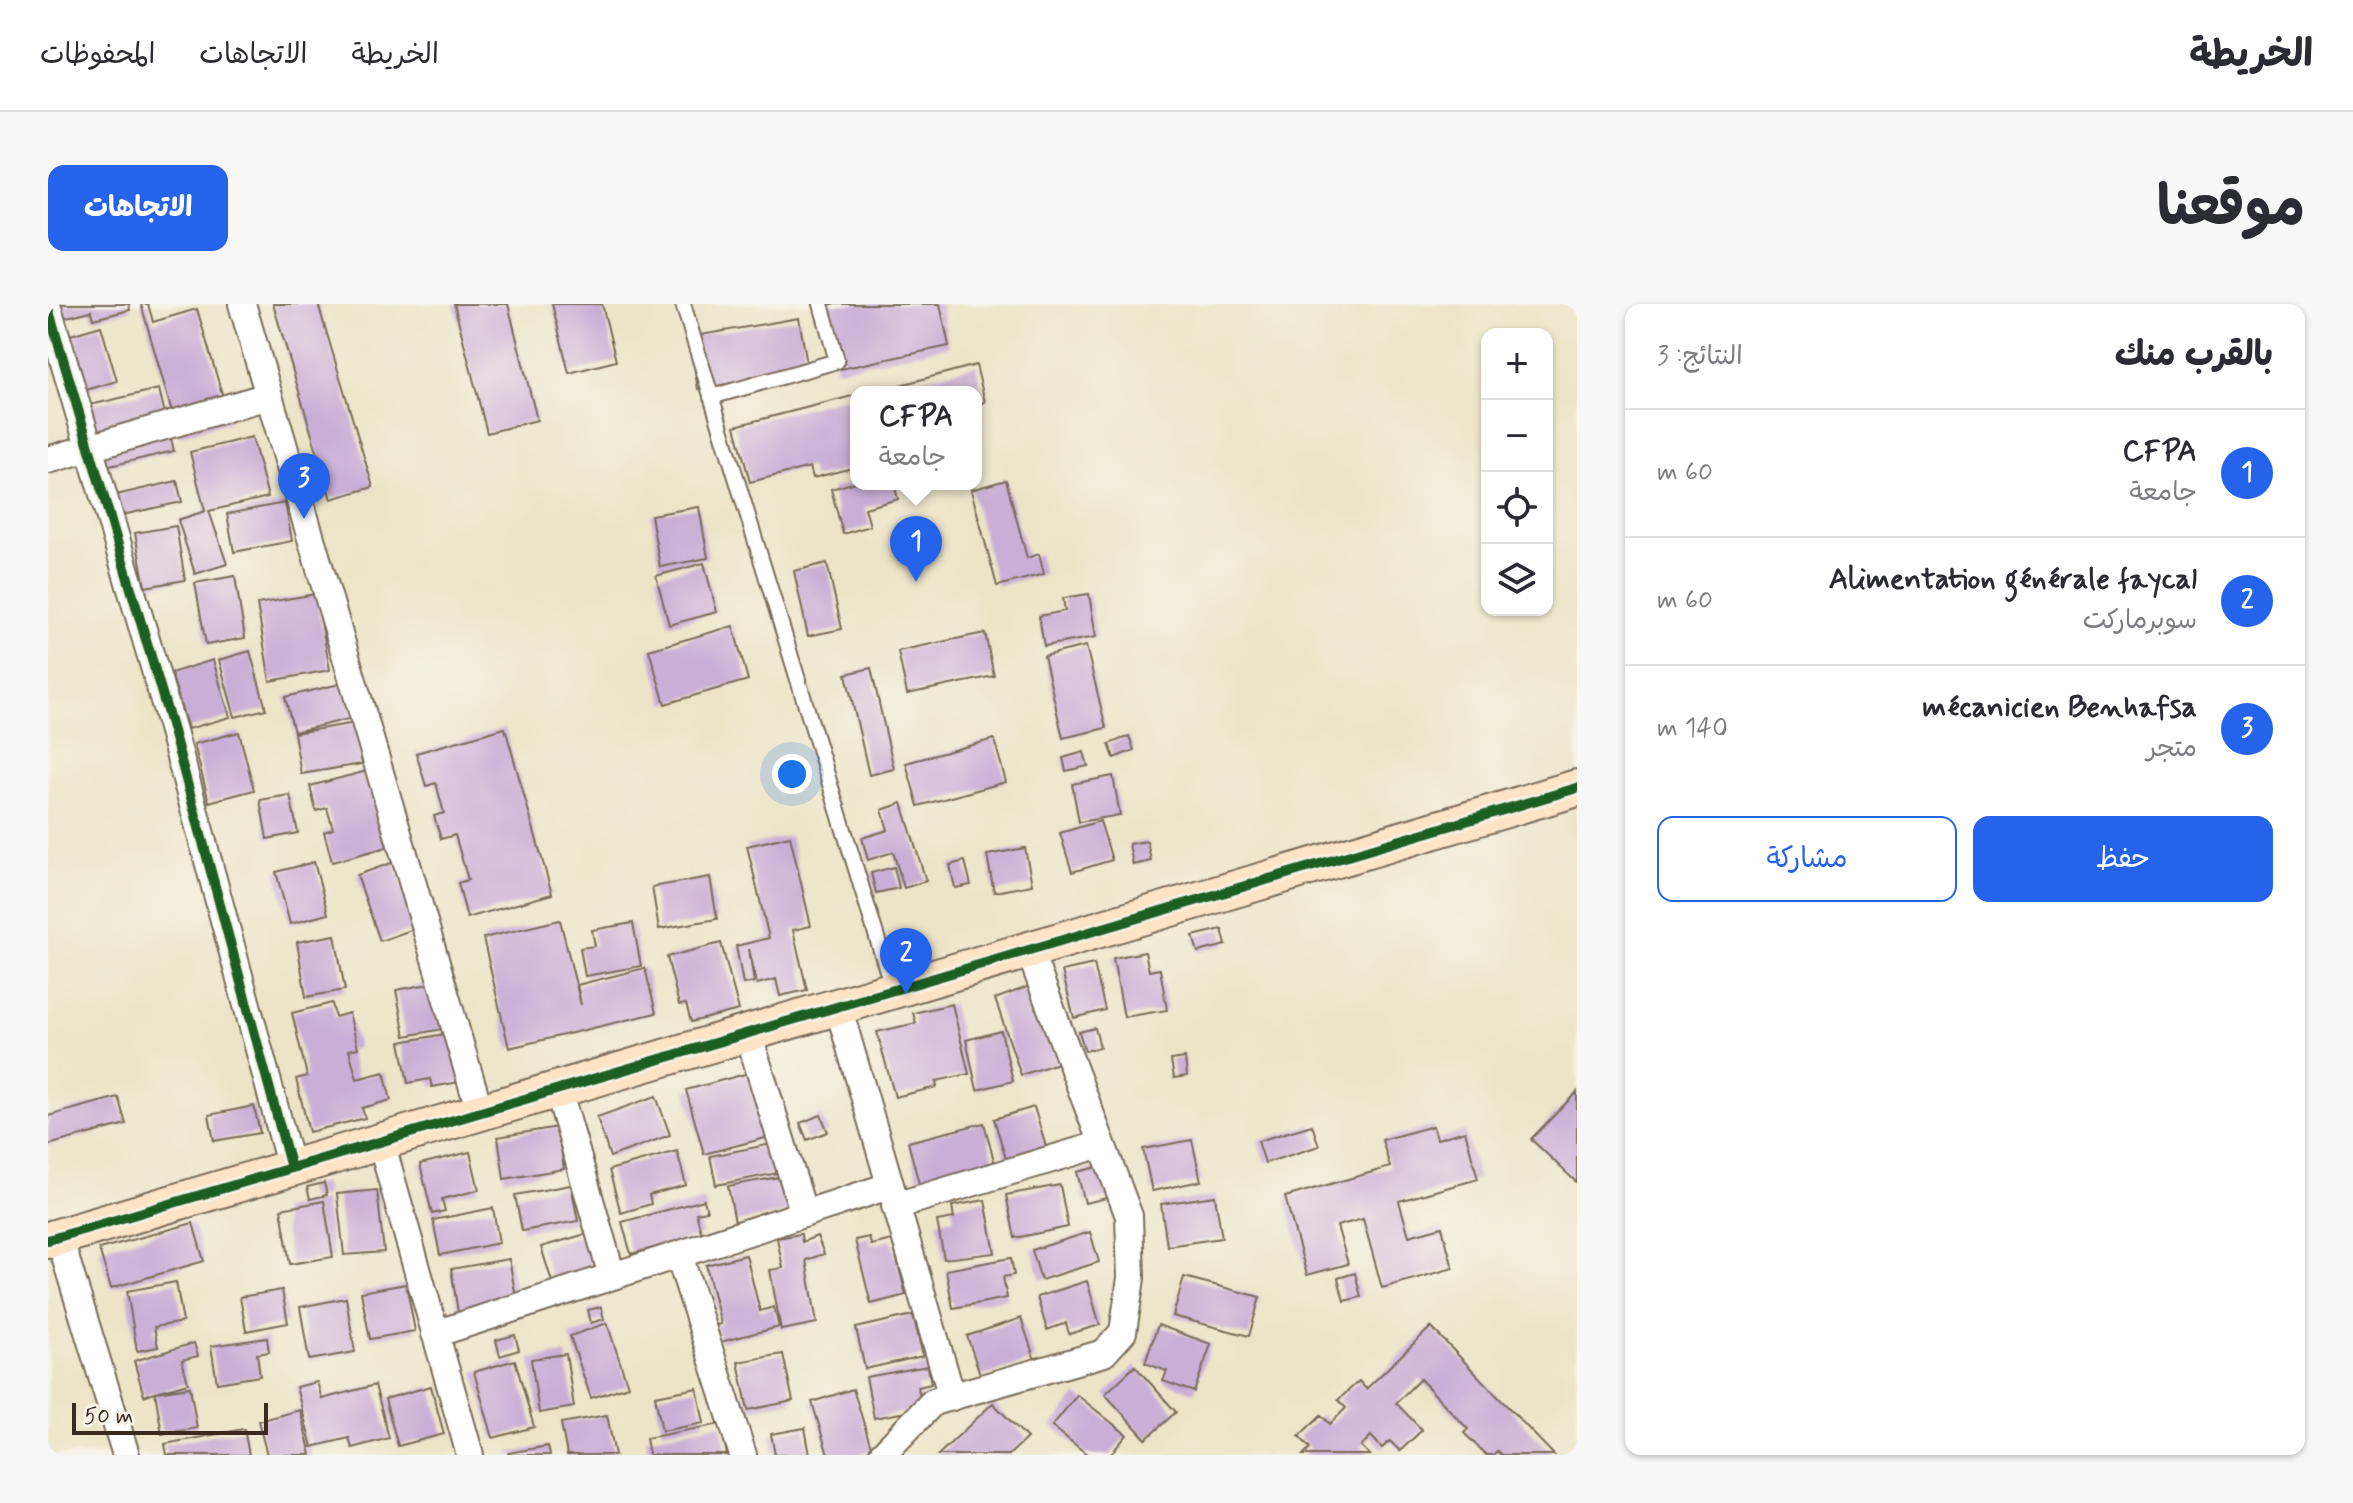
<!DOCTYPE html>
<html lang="ar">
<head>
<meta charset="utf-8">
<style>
  body { margin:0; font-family:Mynerve,"Playpen Sans Arabic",sans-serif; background:#f7f7f7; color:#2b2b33; direction:rtl }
  .controls { position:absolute; right:24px; top:24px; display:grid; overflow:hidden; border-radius:16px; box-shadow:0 2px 6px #0004 }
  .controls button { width:72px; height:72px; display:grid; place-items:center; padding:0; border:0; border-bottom:2px solid #e1e1e2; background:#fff; color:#2b2b33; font:40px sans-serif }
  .scale { position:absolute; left:24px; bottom:20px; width:196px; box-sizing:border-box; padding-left:8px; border:4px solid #3b2a1e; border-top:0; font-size:22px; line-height:28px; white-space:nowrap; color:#3b2a1e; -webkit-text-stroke:6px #f7f3e8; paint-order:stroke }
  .you { position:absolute; left:744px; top:470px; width:28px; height:28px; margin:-20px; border:6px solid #fff; border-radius:50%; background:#1a73e8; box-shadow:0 0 0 12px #1a73e833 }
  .badge { display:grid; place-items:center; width:52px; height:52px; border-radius:50%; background:#2563eb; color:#fff; font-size:26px; font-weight:700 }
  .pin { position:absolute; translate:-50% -66px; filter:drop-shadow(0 2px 4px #0008) }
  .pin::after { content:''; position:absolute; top:42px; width:28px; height:24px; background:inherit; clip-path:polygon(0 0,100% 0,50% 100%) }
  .popup { position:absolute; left:802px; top:82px; width:132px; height:104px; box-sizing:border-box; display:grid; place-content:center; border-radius:16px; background:#fff; filter:drop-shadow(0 2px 6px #0005); font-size:26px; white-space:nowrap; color:#7c7c81 }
  .popup b { font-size:30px; color:#2b2b33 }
  .popup::after { content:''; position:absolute; left:50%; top:100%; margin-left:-16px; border:16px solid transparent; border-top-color:#fff }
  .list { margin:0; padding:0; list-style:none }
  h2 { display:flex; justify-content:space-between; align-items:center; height:104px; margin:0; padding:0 32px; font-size:34px }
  h2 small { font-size:26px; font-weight:400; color:#7c7c81 }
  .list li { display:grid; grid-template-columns:52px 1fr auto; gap:24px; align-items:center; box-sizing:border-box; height:128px; padding:0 32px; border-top:2px solid #e1e1e2 }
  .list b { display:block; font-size:30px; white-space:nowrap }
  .list p { margin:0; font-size:26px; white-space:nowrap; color:#7c7c81 }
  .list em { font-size:26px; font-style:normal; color:#7c7c81 }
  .actions { display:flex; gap:16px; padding:24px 32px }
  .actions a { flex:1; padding:18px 0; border:2px solid #2563eb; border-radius:16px; text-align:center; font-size:28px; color:#2563eb }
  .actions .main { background:#2563eb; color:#fff }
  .icon { flex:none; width:44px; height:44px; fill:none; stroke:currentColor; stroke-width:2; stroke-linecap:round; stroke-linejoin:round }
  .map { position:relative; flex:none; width:1529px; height:1151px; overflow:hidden; direction:ltr; border-radius:16px }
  header { display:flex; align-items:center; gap:48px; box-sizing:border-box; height:112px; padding:0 40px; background:#fff; border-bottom:2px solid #e1e1e2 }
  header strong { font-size:38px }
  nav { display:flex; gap:44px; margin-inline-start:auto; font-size:28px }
  .intro { display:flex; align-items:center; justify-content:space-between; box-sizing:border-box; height:192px; padding:0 48px }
  h1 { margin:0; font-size:56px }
  .button { padding:20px 36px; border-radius:16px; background:#2563eb; color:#fff; font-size:28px; font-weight:700 }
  main { display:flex; gap:48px; padding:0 48px }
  aside { flex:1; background:#fff; border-radius:16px; box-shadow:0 2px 6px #0004 }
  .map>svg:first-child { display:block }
</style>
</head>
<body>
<header>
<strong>الخريطة</strong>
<nav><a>الخريطة</a><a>الاتجاهات</a><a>المحفوظات</a></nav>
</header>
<div class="intro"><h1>موقعنا</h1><a class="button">الاتجاهات</a></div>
<main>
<aside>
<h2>بالقرب منك<small>النتائج: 3</small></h2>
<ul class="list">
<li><span class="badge">1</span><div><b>CFPA</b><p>جامعة</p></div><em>60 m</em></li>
<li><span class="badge">2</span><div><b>Alimentation générale faycal</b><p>سوبرماركت</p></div><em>60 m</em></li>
<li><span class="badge">3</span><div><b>mécanicien Benhafsa</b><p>متجر</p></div><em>140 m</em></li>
</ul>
<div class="actions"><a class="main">حفظ</a><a>مشاركة</a></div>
</aside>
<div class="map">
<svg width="1529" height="1151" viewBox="0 0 1529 1151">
  <rect width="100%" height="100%" fill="#f7f3e8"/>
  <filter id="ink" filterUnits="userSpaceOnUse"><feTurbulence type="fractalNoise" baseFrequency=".0125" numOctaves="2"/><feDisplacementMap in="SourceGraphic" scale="16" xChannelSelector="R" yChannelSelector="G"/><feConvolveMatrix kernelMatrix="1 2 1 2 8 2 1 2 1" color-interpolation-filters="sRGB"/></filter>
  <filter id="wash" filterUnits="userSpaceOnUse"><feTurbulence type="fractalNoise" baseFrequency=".006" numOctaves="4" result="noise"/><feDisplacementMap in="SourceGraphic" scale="32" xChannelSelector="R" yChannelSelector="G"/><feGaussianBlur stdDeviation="1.8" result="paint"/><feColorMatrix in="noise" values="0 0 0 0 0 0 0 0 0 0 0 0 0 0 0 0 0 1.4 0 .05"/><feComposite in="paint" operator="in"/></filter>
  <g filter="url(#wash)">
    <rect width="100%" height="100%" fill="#ede4c7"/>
    <g id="blocks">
      <path fill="#caaed7" d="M0,0H81L82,6L45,15L43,7L3,17Z
        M93,0H100L105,18L149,5L182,117L131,132Z
        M225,0H270L325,183L283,195Z
        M406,0H460L489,116L439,129Z
        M504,0H554L568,57L521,69Z
        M774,0H892L901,42L788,66Z
        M751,14L760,66L650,85L641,33Z
        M53,22L69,77L21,91L5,36Z
        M928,61L937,98L928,100V88H826Z
        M111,85L126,147L40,167L25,105Z
        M808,91V163L765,174L762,163L702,178L687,122Z
        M204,133L220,193L161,207L179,260L147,270L130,216L157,207L142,148Z
        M958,176L979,254L991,250L996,270L949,282L923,186Z
        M129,177L134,198L60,214L55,194Z
        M808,178L846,180L850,195L817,204L822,222L795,230L783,185Z
        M237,199L244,237L186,248L179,210Z
        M651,203L660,254L612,263L603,211Z
        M128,222L137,276L97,283L87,229Z
        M656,259L669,308L621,321L608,272Z
        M779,259L794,325L760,332L746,267Z
        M187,272L197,334L158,341L147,279Z
        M268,290L282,366L222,377L209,300Z
        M1041,290L1048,333L996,342L991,312L1017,307L1015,294Z
        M685,322L700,376L617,400L601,346Z
        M937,329L946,372L859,390L850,347Z
        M1038,342L1058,424L1015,434L996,352Z
        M202,347L218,405L187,413L171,356Z
        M165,356L182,413L140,425L123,369Z
        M823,364L846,465L821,471L798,370Z
        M296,379L305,414L246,428L237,393Z
        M308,419L314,460L253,470L246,429Z
        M457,424L504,590L419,614L410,579L420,576L407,531L393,535L386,512L396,509L388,479L378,482L368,449Z
        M191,428L206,486L161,498L146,440Z
        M1081,432L1086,446L1066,454L1061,440Z
        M946,435L958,478L870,502L858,459Z
        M1036,448L1040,462L1018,467L1015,454Z
        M319,467L339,543L284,558L276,528L285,525L279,504L268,507L262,482Z
        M1065,472L1072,511L1031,518L1024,480Z
        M242,491L250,529L219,535L212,496Z
        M854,499L878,577L856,584L845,548L820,556L814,534L840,526L834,506Z
        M1052,517L1064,556L1024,568L1012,529Z
        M742,532L763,622L745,626L759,686L732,692L728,675L709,680L701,645L706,678L695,680L688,642L721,634L699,542Z
        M1099,537L1103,557L1085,561L1081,540Z
        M977,544L984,581L946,588L939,551Z
        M917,557L923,581L907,584L902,561Z
        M266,558L280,610L242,620L228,568Z
        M346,558L369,624L332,637L309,571Z
        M846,563L851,584L828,589L823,569Z
        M662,573L669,615L611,625L604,583Z
        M512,616L533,701L529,681L597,664L608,709L461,744L435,634Z
        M585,619L593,662L537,672L532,644L547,642L544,626Z
        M1174,625L1178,641L1150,648L1145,632Z
        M287,631L297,686L258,693L249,638Z
        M673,639L691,706L643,718L638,700L631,701L619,653Z
        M1097,648L1101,667L1112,665L1119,706L1076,713L1065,654Z
        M1046,660L1057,706L1026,714L1014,667Z
        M392,678L400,724L357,732L348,686Z
        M984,681L1010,759L973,771L947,695Z
        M284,699L287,713L301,709L310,744L301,746L309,775L336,768L343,796L314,804L317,814L261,828L248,775L259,772L244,709Z
        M904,700L921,770L888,777L889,783L847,793L829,728L868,719L865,709Z
        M1047,724L1052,743L1037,747L1031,728Z
        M953,727L965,777L929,786L918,736Z
        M408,728L417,777L384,783L382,775L360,779L352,738Z
        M1137,754L1139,772L1126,774L1123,756Z
        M701,769L725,832L656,850L638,786Z
        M1529,788V879L1483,835Z
        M608,792L622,831L562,853L549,813Z
        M70,793L78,820L0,841V812Z
        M206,802L212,829L166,837L161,811Z
        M986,803L999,846L959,858L946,815Z
        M773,811L780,828L759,836L752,819Z
        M936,819L949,868L873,887L860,838Z
        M1264,821L1271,842L1217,859L1210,837Z
        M1385,822L1389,835L1417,827L1430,875L1351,897L1361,932L1394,923L1405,964L1334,984L1315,915L1289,922L1300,960L1259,971L1237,893L1342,863L1334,836Z
        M510,823L516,865L456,875L450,833Z
        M1144,836L1153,877L1104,887L1095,845Z
        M729,839L735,868L668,881L662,852Z
        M629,847L638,881L601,891L603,900L573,909L561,866Z
        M422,848L431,886L394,895L397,907L384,910L372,860Z
        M1054,862L1063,893L1037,899L1029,868Z
        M737,872L744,908L687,918L680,882Z
        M276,879L279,891L262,895L259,883Z
        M523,881L530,917L474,927L467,891Z
        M1012,881L1020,923L967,934L958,891Z
        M329,886L336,948L296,951L289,890Z
        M1167,892L1174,934L1119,942L1113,900Z
        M656,896L659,907L648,909L654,931L583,950L574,918Z
        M937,896L947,949L896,955L889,917L906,914L904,902Z
        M276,897L285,953L242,960L233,905Z
        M445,904L451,939L392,951L385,916Z
        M145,919L156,957L63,984L51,945Z
        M1042,928L1051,958L993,976L984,946Z
        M538,930L550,970L506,984L493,943Z
        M753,930L754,938L769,932L776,950L758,956L769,1019L733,1026L722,966L735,964L729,934Z
        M821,933L823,941L844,936L858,991L823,1000L807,936Z
        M698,951L712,1007L726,1003L731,1023L672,1038L668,1021L673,1020L658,961Z
        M963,954L966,971L955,973L959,994L905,1004L898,966Z
        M461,955L470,1004L411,1014L403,965Z
        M1307,969L1313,993L1296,997L1290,974Z
        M1136,973L1212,993L1201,1032L1125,1012Z
        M1039,977L1052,1021L1021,1030L1018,1019L999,1026L989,993Z
        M128,978L135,1018L106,1023L110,1043L89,1047L79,987Z
        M358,980L367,1027L322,1035L313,988Z
        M234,986L240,1019L198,1027L192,993Z
        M298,994L307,1048L261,1056L252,1003Z
        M553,1003L556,1015L543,1019L540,1006Z
        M865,1011L875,1052L817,1065L808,1024Z
        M973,1014L987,1056L933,1073L919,1032Z
        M559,1019L580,1082L543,1094L522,1032Z
        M1110,1021L1163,1040L1146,1088L1115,1077L1119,1067L1097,1059Z
        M1383,1023L1506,1151H1453L1449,1147L1445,1151H1438L1416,1129L1420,1125L1372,1075L1348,1099L1374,1126L1352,1147L1342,1137L1334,1144L1323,1132L1313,1142L1322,1151H1255L1262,1144L1251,1132L1273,1111L1282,1120L1298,1104L1290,1096L1311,1077L1318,1085Z
        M467,1031L471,1046L452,1052L448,1036Z
        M219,1034L221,1048L209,1050L212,1072L169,1079L163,1042Z
        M146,1039L150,1052L134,1056L140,1079L108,1088L142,1083L149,1124L114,1130L107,1088L96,1092L86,1057Z
        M518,1050L526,1103L491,1109L483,1055Z
        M735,1050L745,1097L700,1106L690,1058Z
        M467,1056L486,1123L445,1134L426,1068Z
        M880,1062L883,1080L870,1083L874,1105L826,1114L818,1073Z
        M1087,1062L1128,1108L1098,1135L1057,1090Z
        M269,1078L274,1095L327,1081L341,1134L304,1144L301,1134L264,1143L248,1083Z
        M383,1082L396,1130L350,1142L337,1095Z
        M649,1084L656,1119L614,1127L607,1092Z
        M805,1085L824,1146L808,1151H780L764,1098Z
        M1029,1091L1079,1131L1062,1151H1040L1004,1122Z
        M945,1099L979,1134L961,1151H890Z
        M252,1106L263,1151H219L210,1117Z
        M559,1111L567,1151H519L513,1119Z
        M673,1120L679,1151H601L598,1134Z
        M757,1124L762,1151H727L723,1130Z
        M196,1125L201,1151H119L117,1140Z
        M500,1142L502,1151H460V1149Z"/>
    </g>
  </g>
  <g filter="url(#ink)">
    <use href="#blocks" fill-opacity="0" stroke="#796b59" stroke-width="2"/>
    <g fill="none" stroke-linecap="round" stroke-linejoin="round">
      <defs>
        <path id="lane" d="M635,0L845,686
          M663,93L789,57L773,0"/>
        <path id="street" d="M194,0L432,808
          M0,4L125,427L243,864
          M0,156L220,92
          M790,702L904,1093
          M700,729L756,910
          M510,785L564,972
          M333,838L422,1151
          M847,902L1054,840
          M11,933L78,1151
          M631,951L695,1151
          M387,1030L841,882
          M834,1151L885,1098L1056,1049L1075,1028L1083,974L1081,912L981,646"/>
        <path id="secondary" d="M0,936L1529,484"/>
      </defs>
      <use href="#lane" stroke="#796b59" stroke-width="18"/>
      <use href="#street" stroke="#796b59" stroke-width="30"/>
      <use href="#secondary" stroke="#796b59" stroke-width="40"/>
      <use href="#lane" stroke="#fff" stroke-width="14"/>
      <use href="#street" stroke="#fff" stroke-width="26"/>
      <use href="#secondary" stroke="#fee4c6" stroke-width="36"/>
      <defs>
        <path id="cycleway" d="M0,4L125,427L243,864
          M0,936L1529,484"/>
      </defs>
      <use href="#cycleway" stroke="#f7f3e8" stroke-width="15"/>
      <use href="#cycleway" stroke="#1b5e20" stroke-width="10"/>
    </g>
  </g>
</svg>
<div class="controls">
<button>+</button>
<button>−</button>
<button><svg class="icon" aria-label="locate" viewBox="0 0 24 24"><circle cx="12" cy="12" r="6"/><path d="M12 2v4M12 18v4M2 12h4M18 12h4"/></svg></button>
<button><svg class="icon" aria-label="layers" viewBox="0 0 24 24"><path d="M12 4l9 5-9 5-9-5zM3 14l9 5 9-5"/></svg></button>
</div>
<div class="scale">50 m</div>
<div class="you"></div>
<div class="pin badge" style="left:868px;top:278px">1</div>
<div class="popup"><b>CFPA</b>جامعة</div>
<div class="pin badge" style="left:858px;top:690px">2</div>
<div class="pin badge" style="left:256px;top:215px">3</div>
</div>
</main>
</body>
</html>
